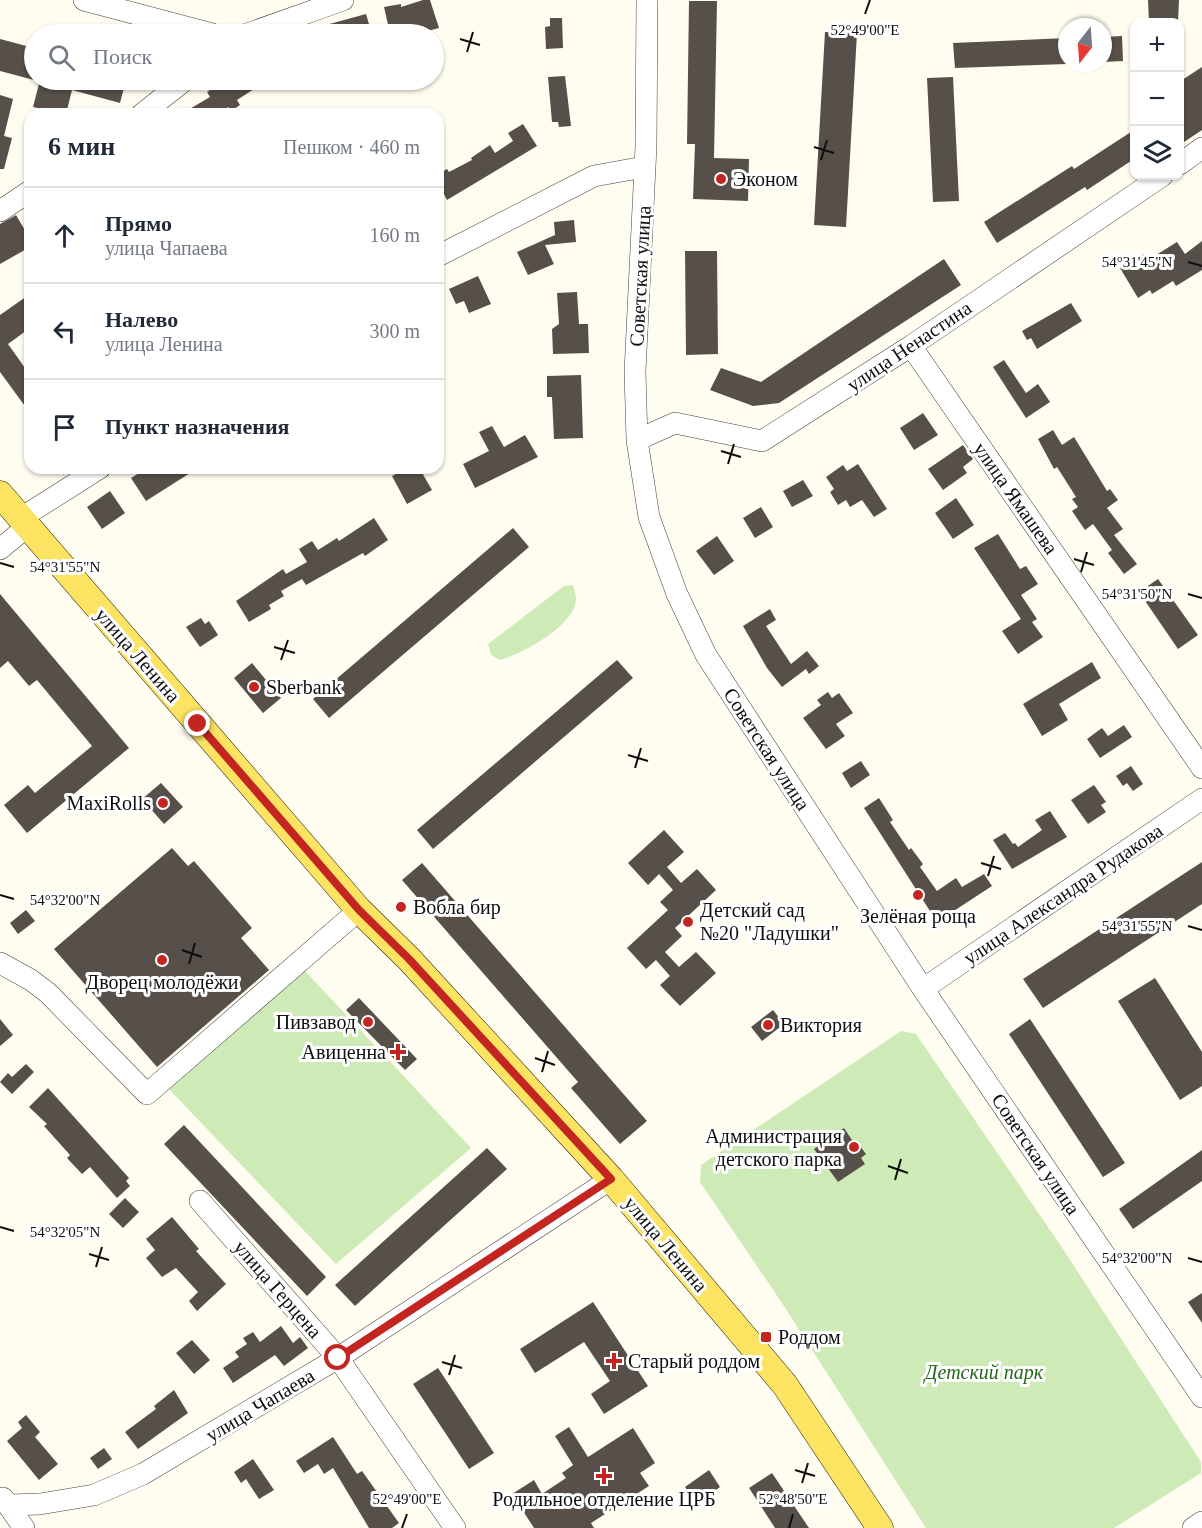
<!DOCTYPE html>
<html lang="ru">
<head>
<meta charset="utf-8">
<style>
  body { margin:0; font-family:"Times New Roman",serif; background:#f6f6f7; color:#1f2937 }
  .controls { position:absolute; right:18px; top:18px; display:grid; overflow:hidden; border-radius:12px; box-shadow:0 2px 4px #0004 }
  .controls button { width:54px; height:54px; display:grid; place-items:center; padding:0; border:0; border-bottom:2px solid #e0e1e3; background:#fff; color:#1f2937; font:30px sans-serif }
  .compass { position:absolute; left:1058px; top:18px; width:54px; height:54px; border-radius:50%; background:#fff; box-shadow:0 2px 4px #0004; rotate:197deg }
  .stop { position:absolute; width:18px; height:18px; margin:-14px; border:4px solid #c32621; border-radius:50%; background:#fff }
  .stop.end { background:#c32621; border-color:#fff; box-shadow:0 2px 6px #0008 }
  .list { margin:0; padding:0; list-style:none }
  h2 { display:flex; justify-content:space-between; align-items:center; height:78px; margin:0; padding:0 24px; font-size:26px }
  h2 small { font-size:20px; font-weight:400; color:#747a83 }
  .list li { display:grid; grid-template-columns:39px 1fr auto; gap:18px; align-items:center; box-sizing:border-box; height:96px; padding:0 24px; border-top:2px solid #e0e1e3 }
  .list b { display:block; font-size:22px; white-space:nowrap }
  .list p { margin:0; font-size:20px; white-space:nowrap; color:#747a83 }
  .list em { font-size:20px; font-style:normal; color:#747a83 }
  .icon { flex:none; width:33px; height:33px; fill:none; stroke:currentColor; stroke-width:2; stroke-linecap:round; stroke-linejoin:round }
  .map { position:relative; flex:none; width:1202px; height:1528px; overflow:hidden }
  .search { position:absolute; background:#fff; box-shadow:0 2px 4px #0004; left:24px; top:24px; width:420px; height:66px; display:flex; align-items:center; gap:15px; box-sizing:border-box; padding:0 21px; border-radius:33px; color:#747a83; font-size:22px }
  .panel { position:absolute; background:#fff; box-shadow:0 2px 4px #0004; left:24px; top:108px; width:420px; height:366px; border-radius:18px }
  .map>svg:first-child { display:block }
</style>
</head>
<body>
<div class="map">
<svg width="1202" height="1528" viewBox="0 0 1202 1528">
  <rect width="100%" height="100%" fill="#fffdef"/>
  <path fill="#ceebb7" d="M573,585C574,589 576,595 576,599C576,625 522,654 500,660L491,655L488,644L564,586Z
    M305,971L471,1148L336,1264L166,1086Z
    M901,1031L916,1034L1061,1246L1201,1462V1473L1114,1528H926L784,1306L700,1182L701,1165Z"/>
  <path fill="#57504a" d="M423,0H430L439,28L416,34L410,25L389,29L384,7L401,4V7Z
    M1148,0H1179L1178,22H1149Z
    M689,1H717L714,158L749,159L748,201L693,199L695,144H687Z
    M366,14L372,34H304V31Z
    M550,18H562L563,48L546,49L545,27L550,26Z
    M825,32L857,33L846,227L814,225Z
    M1122,36L1123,61L1103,62V37Z
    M1067,38V64L955,68L953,43Z
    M0,39L34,48V80L0,71Z
    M1202,67V130L1184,142L1179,135V82Z
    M565,76L571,126L559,127L558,122H552L548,77Z
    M953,77L959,201L933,202L927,78Z
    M40,80H126L120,103L72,90L66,114L33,107Z
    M226,80H268L237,100L240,105L231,111L228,107L218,114H181L210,97L207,92Z
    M0,95L13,99L4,136L12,138L4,169H0Z
    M523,124L537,146L447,200L438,183V174L447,169L449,172L472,160L471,158L490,145L495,153L513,141L508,133Z
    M1134,130V159L1087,190L1085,187L997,243L984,222L1072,166L1074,169Z
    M16,215L26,232L30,230V247L0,264V224Z
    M574,220L576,242L545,245L554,264L528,275L517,252L555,235L554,222Z
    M1202,241V270L1176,286L1173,281L1152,294L1150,290L1138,298L1120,268L1144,254L1148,260L1177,242L1185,254Z
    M685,251H717L718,354L686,355Z
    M944,259L961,285L779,403L753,406L710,390L721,368L761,382Z
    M478,276L491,304L469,313L464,301L456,304L449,289Z
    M577,292L579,324H588L589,353L553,354L552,329L559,324L557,293Z
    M30,294V328L8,344L30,375V413L0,372V315Z
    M1071,303L1082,321L1037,349L1031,338L1027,340L1022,331Z
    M1004,360L1026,393L1038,384L1050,402L1026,418L993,367Z
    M581,375L583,438L554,439L552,397H547V376Z
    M923,413L938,435L914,450L900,428Z
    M492,426L504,447L525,435L538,457L475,488L463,464L489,451L479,432Z
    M1053,430L1062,445L1074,437L1107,491L1110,489L1118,500L1107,508L1123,529L1114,535L1137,564L1124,574L1108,553L1112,550L1093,524L1085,530L1072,511L1078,507L1072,499L1076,497L1057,467L1054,469L1038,439Z
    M963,445L973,459L963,467L967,473L943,490L928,469Z
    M858,464L887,509L874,517L862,500L850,507L846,500L838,505L830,492L834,489L826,477L843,465L847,471Z
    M147,468H198L146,501L131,478Z
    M407,468H411L414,474L421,471L432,490L407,504L392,476Z
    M803,480L813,496L792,507L783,491Z
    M110,491L125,513L102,529L87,507Z
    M956,498L974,525L953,539L935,513Z
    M761,507L773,527L755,538L743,518Z
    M374,518L388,540L365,556L363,553L306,585L302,579L281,591L284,596L269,605L271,609L249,622L236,601L283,569L286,574L307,562L299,549L312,541L318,550L337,538L339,541Z
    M513,528L529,547L329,718L313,699Z
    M998,534L1020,569L1026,566L1038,584L1021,595L1037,619L1032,622L1043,637L1018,654L1002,631L1021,619L974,548Z
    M717,536L734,561L714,575L696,551Z
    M1158,579L1198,635L1178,649L1139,592Z
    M0,594L129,748L27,833L4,805L28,785L35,793L92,746L37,680L29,686L8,661L0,668Z
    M770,609L776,620L766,626L791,664L807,651L819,666L809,674L806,669L782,687L767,668L743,626Z
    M201,618L205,624L209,621L218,635L200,647L186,627Z
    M617,660L633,678L433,849L417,830Z
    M1092,662L1101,678L1059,704L1068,720L1042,736L1023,704Z
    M252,663L281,698L263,713L234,678Z
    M828,692L832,698L839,693L853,713L836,724L845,736L826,749L803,718L821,705L817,700Z
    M1124,725L1132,737L1100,758L1087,739L1102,728L1108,736Z
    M861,761L870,775L851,788L842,773Z
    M1131,766L1143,784L1133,791L1127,783L1123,786L1116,776Z
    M161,783L183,807L164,824L142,799Z
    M1094,785L1106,802L1101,805L1106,812L1088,824L1071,800Z
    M879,798L893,820L890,822L909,850L911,848L923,864L920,867L937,891L956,878L962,887L984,874L992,886L937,922L864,808Z
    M1050,811L1067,837L1012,869L993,840L1005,833L1013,844L1015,843L1018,847L1042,830L1035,820Z
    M664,830L684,852L667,867L681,883L697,869L716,890L675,928L682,936L665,952L679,967L696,952L716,973L680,1006L660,985L670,976L656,960L646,969L627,948L668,910L660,902L673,890L659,874L648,885L628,863Z
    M172,848L188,866L194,861L252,928L241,938L269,970L157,1067L54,949Z
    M1202,862V904L1043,1008L1023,979Z
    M422,863L647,1121L620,1144L571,1088L578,1082L402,880Z
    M26,910L35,921L18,934L10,923Z
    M1155,978L1202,1052V1086L1180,1100L1118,1001Z
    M359,998L417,1059L405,1070L346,1010Z
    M773,1010L784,1024L762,1041L751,1027Z
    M0,1019L13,1035L0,1046Z
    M1030,1019L1125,1163L1103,1177L1009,1034Z
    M26,1064L34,1072L12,1094L0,1082L8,1073L12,1077Z
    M48,1088L129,1178L126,1181L130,1186L117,1198L90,1167L82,1174L67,1158L70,1155L44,1126L47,1124L29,1107Z
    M184,1125L326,1277L307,1296L164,1144Z
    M844,1128L856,1146L859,1145L866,1154L861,1158L865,1164L838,1182L814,1149Z
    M487,1148L507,1169L355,1306L335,1285Z
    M1202,1150V1181L1133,1229L1119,1209Z
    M125,1198L139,1212L123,1228L109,1214Z
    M172,1217L199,1249L196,1251L226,1284L197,1311L189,1301L198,1292L176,1268L162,1277L146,1258L155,1250L146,1239Z
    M1202,1293V1323L1188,1302Z
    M593,1302L648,1386L604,1414L591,1394L610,1381L584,1342L535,1373L520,1349Z
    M281,1326L293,1343L300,1337L308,1348L284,1366L275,1355L233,1383L223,1368L239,1357L235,1352L247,1344L243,1338L253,1332L260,1342Z
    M192,1340L210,1360L194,1374L176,1353Z
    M438,1368L494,1453L469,1469L413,1384Z
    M174,1390L188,1413L138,1449L125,1432L156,1409L154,1406Z
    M26,1415L40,1432L35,1437L58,1464L39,1480L7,1441L22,1428L18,1422Z
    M569,1427L588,1457L633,1428L655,1463L640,1473L649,1486L591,1523L594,1528H534L512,1494L534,1480L542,1494L566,1478L562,1473L573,1465L555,1436Z
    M333,1437L357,1474L362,1471L399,1523L392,1528H369L333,1468L324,1474L318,1464L304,1473L296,1461Z
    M104,1448L112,1459L98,1469L90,1458Z
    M253,1459L274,1490L259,1499L246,1479L241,1483L234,1472Z
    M709,1470L720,1487L697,1504L685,1487Z
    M772,1473L809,1528H775L749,1488Z"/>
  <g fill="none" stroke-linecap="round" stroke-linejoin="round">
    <defs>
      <path id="minor" d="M84,0L212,34
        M647,0L646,146L635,372L637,440L649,517L677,594L706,655L923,989L1202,1397
        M247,34L343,0
        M142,114L185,80
        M1180,164L1202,148
        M0,211L30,191
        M438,256L594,176L644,167
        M911,346L1202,768
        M637,440L675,423L762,441L911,346L1162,176
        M21,518L100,468
        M0,549L28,526
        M0,963L31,980L48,993L147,1094L359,910
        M923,989L1202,799
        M200,1201L338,1358L455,1528
        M3,1498L24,1528
        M10,1505L40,1504L94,1495L143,1474L338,1358L611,1179
        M1193,1528L1202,1522"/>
      <path id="major" d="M0,494L359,910L409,959L611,1179L785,1385L880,1528"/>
    </defs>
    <use href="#minor" stroke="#414141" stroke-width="22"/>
    <use href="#major" stroke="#1f1f1f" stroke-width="27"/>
    <use href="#minor" stroke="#fff" stroke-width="21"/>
    <use href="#major" stroke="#fce362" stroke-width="26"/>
  </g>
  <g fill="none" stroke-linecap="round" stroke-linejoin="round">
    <path stroke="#c32621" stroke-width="8" d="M198,724L359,910L409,959L611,1179L338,1358"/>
  </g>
  <path fill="none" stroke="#0e0e0e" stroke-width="2" d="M865,14L870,0M460,39L480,45M467,52L473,32M814,147L834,153M821,160L827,140M1188,262L1202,266M721,451L741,457M728,464L734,444M1074,559L1094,565M0,563L14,567M1081,572L1087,552M1188,594L1202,598M274,647L295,653M281,660L288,640M628,755L648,761M635,768L641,748M981,863L1001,869M988,876L994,856M0,895L14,899M1188,926L1202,930M182,950L202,957M189,964L195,943M535,1058L555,1065M542,1072L548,1051M888,1166L908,1173M895,1180L901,1159M0,1227L14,1231M89,1254L109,1260M1188,1258L1202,1262M96,1267L102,1247M442,1362L462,1368M449,1375L455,1355M795,1470L815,1476M802,1483L808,1463M402,1528L407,1514M789,1528L793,1514"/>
  <g fill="#c32621" stroke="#fff" stroke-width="2">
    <circle cx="721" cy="179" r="6"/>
    <circle cx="254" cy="687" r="6"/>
    <circle cx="163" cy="803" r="6"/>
    <circle cx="918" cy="895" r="6"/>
    <circle cx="401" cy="907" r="6"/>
    <circle cx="688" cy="922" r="6"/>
    <circle cx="162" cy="960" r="6"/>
    <circle cx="368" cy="1022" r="6"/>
    <circle cx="768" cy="1025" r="6"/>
    <path d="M395 1043h6v6h6v6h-6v6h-6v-6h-6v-6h6z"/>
    <circle cx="854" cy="1147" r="6"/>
    <rect x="760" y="1331" width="12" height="12" rx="3"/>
    <path d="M611 1352h6v6h6v6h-6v6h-6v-6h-6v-6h6z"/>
    <path d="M601 1467h6v6h6v6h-6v6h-6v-6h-6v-6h6z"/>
  </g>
  <g text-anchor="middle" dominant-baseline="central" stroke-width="6" stroke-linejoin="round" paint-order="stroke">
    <g font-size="20" fill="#0e0e0e" stroke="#fff" text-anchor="start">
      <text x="733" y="179">Эконом</text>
      <text x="266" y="687">Sberbank</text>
      <text x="151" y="803" text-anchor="end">MaxiRolls</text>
      <text x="413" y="907">Вобла бир</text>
      <text x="700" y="910">Детский сад<tspan x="700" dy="23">№20 "Ладушки"</tspan></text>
      <text x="918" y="916" text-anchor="middle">Зелёная роща</text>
      <text x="162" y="982" text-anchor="middle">Дворец молодёжи</text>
      <text x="356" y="1022" text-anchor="end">Пивзавод</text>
      <text x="780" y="1025">Виктория</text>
      <text x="386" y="1052" text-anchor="end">Авиценна</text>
      <text x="842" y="1136" text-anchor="end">Администрация<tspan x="842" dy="23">детского парка</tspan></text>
      <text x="778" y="1337">Роддом</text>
      <text x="628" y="1361">Старый роддом</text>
      <text x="604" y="1499" text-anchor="middle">Родильное отделение ЦРБ</text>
    </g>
    <g font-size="20" fill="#0e0e0e" stroke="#fff">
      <text transform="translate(640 276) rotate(-87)">Советская улица</text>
      <text transform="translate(909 346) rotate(-34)">улица Ненастина</text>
      <text transform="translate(1016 498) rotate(55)">улица Ямашева</text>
      <text transform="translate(138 655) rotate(49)">улица Ленина</text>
      <text transform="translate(767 749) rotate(57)">Советская улица</text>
      <text transform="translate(1063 894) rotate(-34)">улица Александра Рудакова</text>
      <text transform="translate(1036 1154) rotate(56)">Советская улица</text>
      <text transform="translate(666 1244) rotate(50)">улица Ленина</text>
      <text transform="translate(278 1289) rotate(49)">улица Герцена</text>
      <text transform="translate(260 1405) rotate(-31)">улица Чапаева</text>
    </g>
    <g font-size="20" font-style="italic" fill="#26681c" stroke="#fff">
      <text x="984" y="1372">Детский парк</text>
    </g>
  </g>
  <g font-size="15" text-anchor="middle" fill="#0e0e0e" stroke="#fff" stroke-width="6" stroke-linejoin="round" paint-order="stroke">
    <text x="865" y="35">52°49'00"E</text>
    <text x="1137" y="267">54°31'45"N</text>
    <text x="65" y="572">54°31'55"N</text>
    <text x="1137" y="599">54°31'50"N</text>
    <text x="65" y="905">54°32'00"N</text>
    <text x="1137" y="931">54°31'55"N</text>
    <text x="65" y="1237">54°32'05"N</text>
    <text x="1137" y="1263">54°32'00"N</text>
    <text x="407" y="1504">52°49'00"E</text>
    <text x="793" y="1504">52°48'50"E</text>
  </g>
</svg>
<div class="controls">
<button>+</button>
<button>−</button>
<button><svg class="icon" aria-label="layers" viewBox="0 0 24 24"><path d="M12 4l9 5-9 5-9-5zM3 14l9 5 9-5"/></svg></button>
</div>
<svg class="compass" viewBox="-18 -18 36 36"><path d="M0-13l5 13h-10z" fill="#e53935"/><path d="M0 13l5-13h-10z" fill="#747a83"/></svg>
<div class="stop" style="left:338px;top:1358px"></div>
<div class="stop end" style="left:198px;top:724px"></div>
<div class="search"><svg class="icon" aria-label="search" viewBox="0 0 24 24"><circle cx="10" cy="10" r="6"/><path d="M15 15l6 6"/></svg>Поиск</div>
<section class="panel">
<h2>6 мин<small>Пешком · 460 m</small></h2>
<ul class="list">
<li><svg class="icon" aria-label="ahead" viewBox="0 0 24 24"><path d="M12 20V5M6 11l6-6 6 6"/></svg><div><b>Прямо</b><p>улица Чапаева</p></div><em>160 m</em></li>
<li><svg class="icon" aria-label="left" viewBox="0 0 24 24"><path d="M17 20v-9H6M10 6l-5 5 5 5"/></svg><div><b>Налево</b><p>улица Ленина</p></div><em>300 m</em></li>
<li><svg class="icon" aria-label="arrive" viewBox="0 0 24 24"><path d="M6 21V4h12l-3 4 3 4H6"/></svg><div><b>Пункт назначения</b></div></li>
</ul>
</section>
</div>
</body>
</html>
